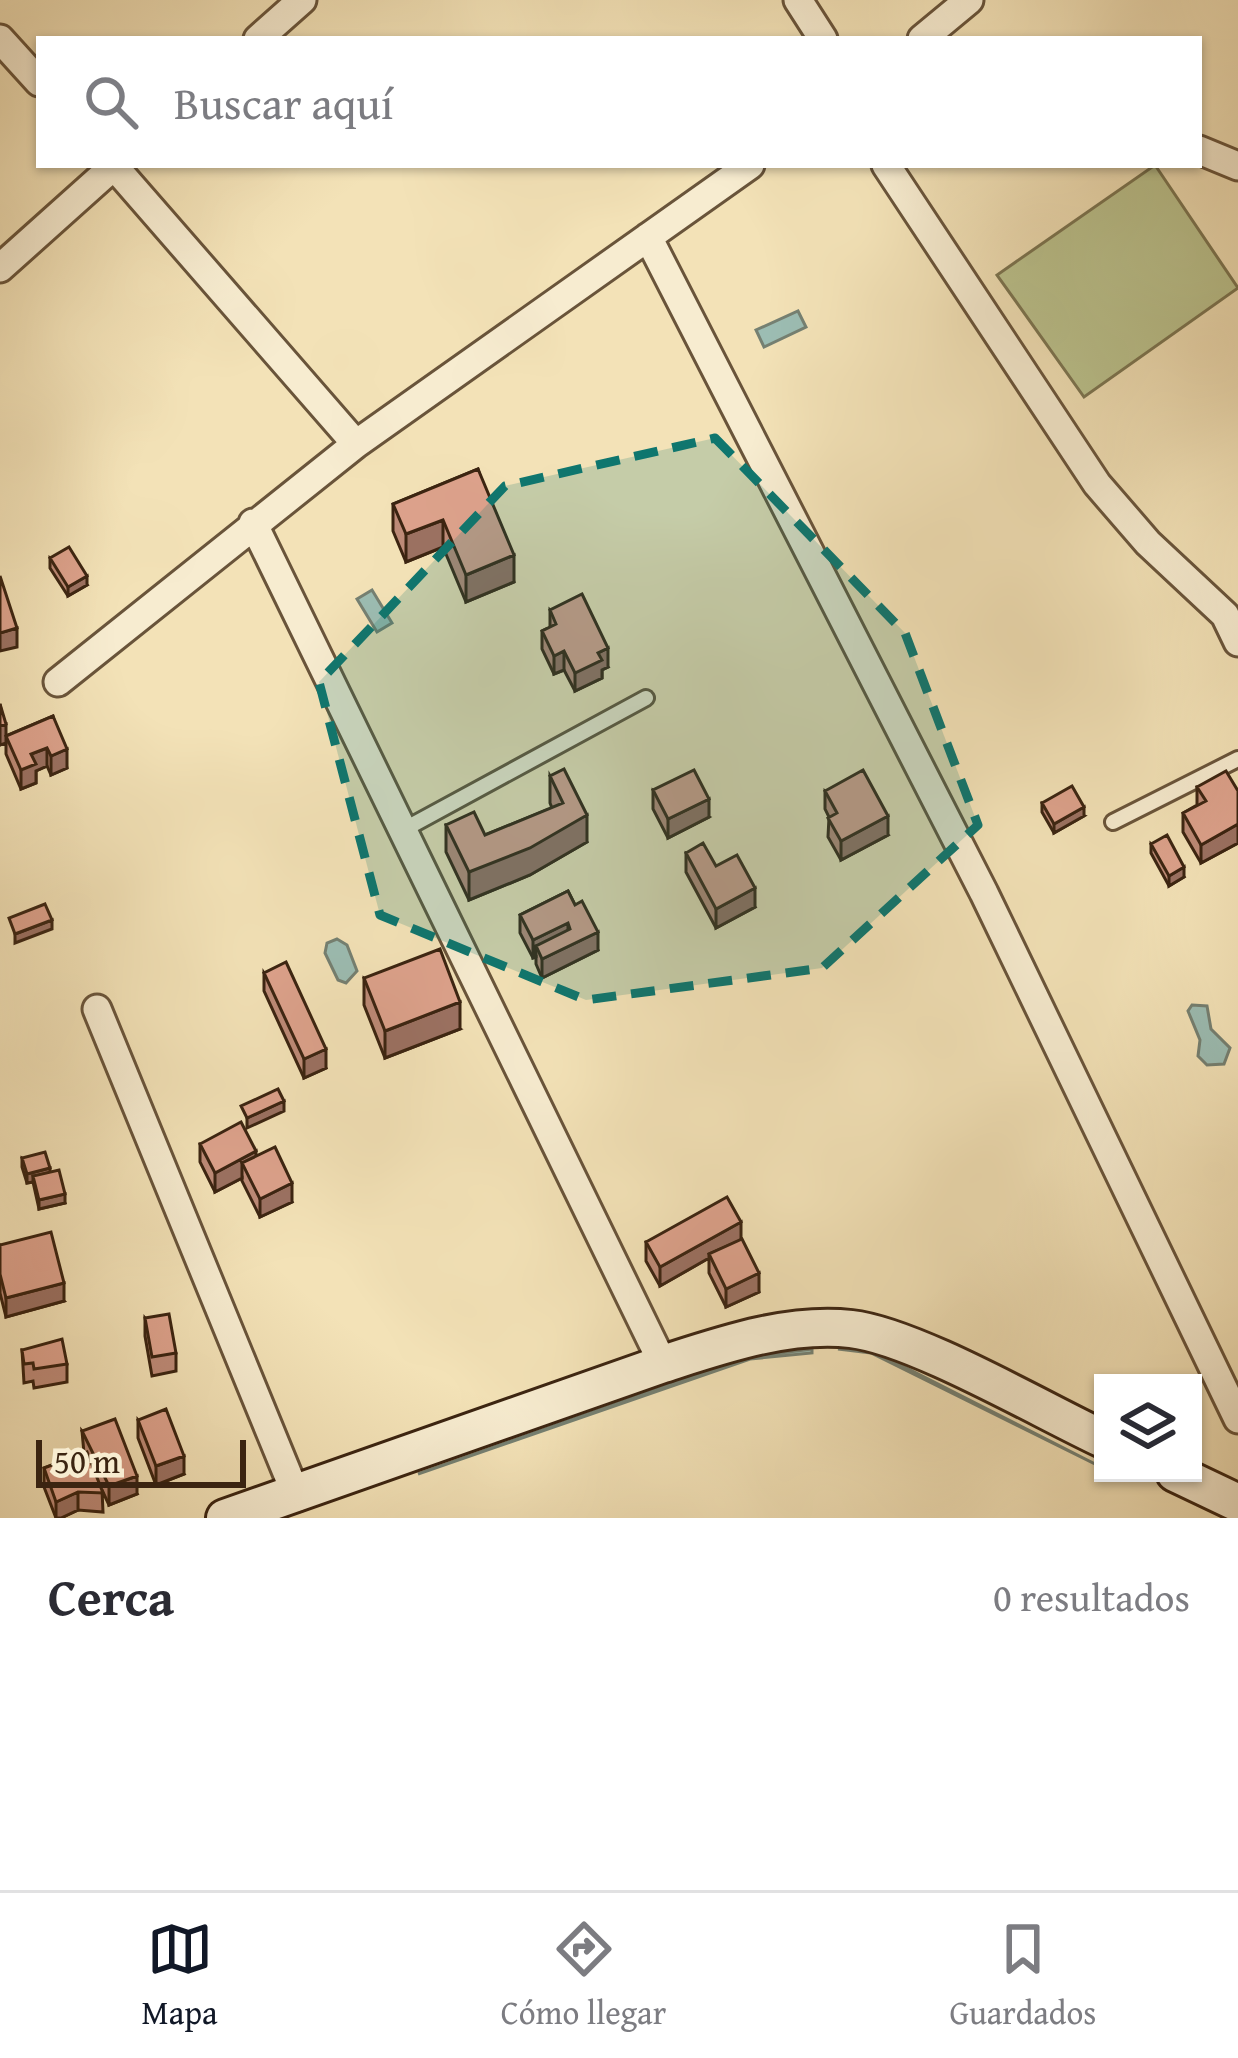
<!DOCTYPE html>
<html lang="es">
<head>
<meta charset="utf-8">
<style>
  body { margin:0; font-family:"Gentium Book Plus",serif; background:#f7f7f7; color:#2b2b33 }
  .controls { position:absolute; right:36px; bottom:36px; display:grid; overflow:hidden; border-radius:0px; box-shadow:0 3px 9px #0004 }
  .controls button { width:108px; height:108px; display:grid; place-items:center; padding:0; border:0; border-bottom:3px solid #e1e1e2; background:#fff; color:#2b2b33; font:60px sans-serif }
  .scale { position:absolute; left:36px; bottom:30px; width:210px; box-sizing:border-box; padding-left:12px; border:6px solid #3b2411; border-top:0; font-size:33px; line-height:42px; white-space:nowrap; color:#3b2411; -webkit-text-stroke:9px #f7ecd0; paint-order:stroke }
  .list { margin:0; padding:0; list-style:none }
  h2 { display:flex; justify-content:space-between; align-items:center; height:156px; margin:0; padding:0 48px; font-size:51px }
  h2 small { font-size:39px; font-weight:400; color:#7c7c81 }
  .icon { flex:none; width:66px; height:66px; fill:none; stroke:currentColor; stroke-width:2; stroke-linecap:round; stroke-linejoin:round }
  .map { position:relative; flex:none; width:1238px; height:1518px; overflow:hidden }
  .search { position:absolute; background:#fff; box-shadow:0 3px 9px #0004; left:36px; right:36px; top:36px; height:132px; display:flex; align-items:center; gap:30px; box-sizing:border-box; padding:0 42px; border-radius:0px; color:#7c7c81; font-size:45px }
  .sheet { height:372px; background:#fff }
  nav { display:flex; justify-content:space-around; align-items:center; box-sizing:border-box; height:168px; border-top:3px solid #e1e1e2; background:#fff; font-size:33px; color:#7c7c81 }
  nav a { display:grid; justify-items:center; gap:6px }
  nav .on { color:#111827 }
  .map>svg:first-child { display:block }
</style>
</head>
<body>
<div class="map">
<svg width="1238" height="1518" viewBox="0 0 1238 1518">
  <rect width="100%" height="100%" fill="#f3e2b7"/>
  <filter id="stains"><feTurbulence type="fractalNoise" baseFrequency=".00167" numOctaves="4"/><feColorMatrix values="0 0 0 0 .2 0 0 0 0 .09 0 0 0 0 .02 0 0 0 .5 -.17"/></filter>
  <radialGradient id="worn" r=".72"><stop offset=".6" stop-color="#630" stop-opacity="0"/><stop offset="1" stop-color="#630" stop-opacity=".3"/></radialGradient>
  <path fill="#bbc38e" stroke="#7b7450" stroke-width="3" d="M1155,165L1238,288L1084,397L997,275Z"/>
  <path fill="#9cbdb3" stroke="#758072" stroke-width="3" d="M798,311L806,327L764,347L756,330Z
    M372,590L392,623L377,632L357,599Z
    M337,939L347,945L357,971L346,983L338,980L325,953L327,943Z
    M1192,1005L1207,1006L1211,1029L1230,1048L1224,1064L1207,1065L1198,1056L1200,1040L1188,1011Z
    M812,1349V1353L750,1359L418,1474L748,1357Z
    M838,1349L871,1350L1103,1468L871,1353Z"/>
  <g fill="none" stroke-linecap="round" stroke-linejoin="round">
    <defs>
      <path id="lane" d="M1113,822L1238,759
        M403,830L646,698"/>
      <path id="street" d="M798,0L823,39
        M0,39L39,82
        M258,39L302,0
        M922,39L969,0
        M1199,150L1238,166
        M113,165L356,444
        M886,165L1097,484L1148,543L1225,615L1238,642
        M648,237L984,893L1238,1419
        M0,268L115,165
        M253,523L663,1364
        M58,682L356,444L750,165
        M97,1009L297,1497"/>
      <path id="secondary" d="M1175,1473L1238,1503
        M225,1518L663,1364C722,1345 788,1322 851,1329C914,1336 1041,1410 1103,1439"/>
    </defs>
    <use href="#lane" stroke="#69543a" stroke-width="20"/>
    <use href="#street" stroke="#69543a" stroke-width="33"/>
    <use href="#secondary" stroke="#3b2411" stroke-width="42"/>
    <use href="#lane" stroke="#f7ecd0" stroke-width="14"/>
    <use href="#street" stroke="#f7ecd0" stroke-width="27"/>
    <use href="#secondary" stroke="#f7ecd0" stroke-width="36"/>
  </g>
  <path fill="#be8b78" stroke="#3b2411" stroke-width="3" d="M478,469L514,582L466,602L443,547L406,562L393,531V504Z
    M50,558L87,585L68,596L50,568Z
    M550,610L608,667L602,670V678L575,691L564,670L554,674L542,649V631L550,627Z
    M0,704L6,736L53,716L67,768L51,775L47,766L36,771V783L21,789L6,754V743L0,745Z
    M550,776L587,842L530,875L469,900L446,852V825L485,835L552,808L550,803Z
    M1197,787L1238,791V843L1201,863L1183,832V813L1197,805Z
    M653,790L709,817L668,838L653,809Z
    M825,791L888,835L841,860L828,837L829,817L825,809Z
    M1042,803L1084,816L1054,833L1042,812Z
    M1151,844L1184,877L1169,886L1151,853Z
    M686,853L716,866L755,907L716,928L686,872Z
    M568,891L598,950L542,978L536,964V957L533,958L520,933V915Z
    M264,973L326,1068L304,1078L264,991Z
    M364,978L460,1029L385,1058L364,1005Z
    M200,1144L256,1156L292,1202L260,1217L242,1181V1178L215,1192L200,1162Z
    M22,1158L50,1172L65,1203L39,1209L33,1182L27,1183L22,1167Z
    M741,1239L759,1292L726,1307L709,1273V1258L660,1286L646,1261V1242Z
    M0,1245L64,1301L6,1317L0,1293Z
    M145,1318L176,1353V1371L152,1376L145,1336Z
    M22,1350L67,1364V1382L34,1388L33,1381L24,1383Z
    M138,1420L184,1474L156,1485L138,1438Z
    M82,1431L137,1494L109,1505L102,1490L103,1512L78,1510L61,1518H56L44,1487V1468L84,1453Z"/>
  <path fill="#9b7162" stroke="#3b2411" stroke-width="3" d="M443,520V547L406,562V534Z
    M514,555V582L466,602V575Z
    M87,576V585L68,596V587Z
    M17,628V647L0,651V633Z
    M608,648V667L602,670V678L575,691V673L598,653Z
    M564,651V670L554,674V656Z
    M6,724V743L0,745V726Z
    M47,748V766L36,771V783L21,789V770L31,754Z
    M67,749V768L51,775V756Z
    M709,799V817L668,838V819Z
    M1084,807V816L1054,833V824Z
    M587,815V842L530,875L469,900V872Z
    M888,816V835L841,860V841Z
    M1238,824V843L1201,863V845Z
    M1184,867V877L1169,886V876Z
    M755,888V907L716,928V909Z
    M52,920V929L15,943V934Z
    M568,923V942L536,946V957L533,958V940Z
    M598,932V950L542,978V959Z
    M460,1002V1029L385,1058V1031Z
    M326,1049V1068L304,1078V1059Z
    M284,1101V1111L247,1128V1118Z
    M256,1151V1170L242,1163V1178L215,1192V1173Z
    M50,1168V1178L33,1176V1182L27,1183V1174Z
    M292,1183V1202L260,1217V1199Z
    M65,1194V1203L39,1209V1200Z
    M741,1222V1240L709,1254V1258L660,1286V1267Z
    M759,1273V1292L726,1307V1289Z
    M64,1283V1301L6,1317V1298Z
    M184,1456V1474L156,1485V1466Z
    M137,1476V1494L109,1505V1486Z
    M78,1492V1510L61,1518H56V1502Z"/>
  <path fill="#dda28c" stroke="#3b2411" stroke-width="3" d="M478,469L514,555L466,575L443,520L406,534L393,504Z
    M69,547L87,576L68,587L50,558Z
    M0,576L17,628L0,633Z
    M582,594L608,648L598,653L602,660L575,673L564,651L554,656L542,631L556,624L550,610Z
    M0,704L6,724L0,726Z
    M53,716L67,749L51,756L47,748L31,754L36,764L21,770L6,736Z
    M564,769L587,815L530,848L469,872L446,825L474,812L485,835L563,803L550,776Z
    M694,770L709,799L668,819L653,790Z
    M863,770L888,816L841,841L828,818L837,813L825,791Z
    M1226,771L1238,791V824L1201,845L1183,813L1206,801L1197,787Z
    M1072,786L1084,807L1054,824L1042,803Z
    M1167,835L1184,867L1169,876L1151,844Z
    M703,843L716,866L737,855L755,888L716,909L686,853Z
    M568,891L575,905L582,901L598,932L542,959L536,946L570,929L568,923L533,940L520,915Z
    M45,904L52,920L15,934L9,918Z
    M440,949L460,1002L385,1031L364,978Z
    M286,962L326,1049L304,1059L264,973Z
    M278,1089L284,1101L247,1118L241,1106Z
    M241,1122L256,1151L215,1173L200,1144Z
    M275,1147L292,1183L260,1199L242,1163Z
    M45,1152L50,1168L27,1174L22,1158Z
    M59,1170L65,1194L39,1200L33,1176Z
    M727,1197L741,1222L660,1267L646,1242Z
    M51,1232L64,1283L6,1298L0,1274V1245Z
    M742,1239L759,1273L726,1289L709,1254Z
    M169,1314L176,1353L152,1357L145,1318Z
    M62,1339L67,1364L34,1369L33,1363L24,1364L22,1350Z
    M166,1409L184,1456L156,1466L138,1420Z
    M115,1419L137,1476L109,1486L82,1431Z
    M87,1452L103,1493L78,1492L56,1502L44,1468Z"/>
  <path fill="#0f766e" fill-opacity="0.2" stroke="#0f766e" stroke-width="9" stroke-dasharray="24 15" stroke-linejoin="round" d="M715,438L905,633L978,825L822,968L586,1000L380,915L319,682L505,486Z"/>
  <rect width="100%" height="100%" filter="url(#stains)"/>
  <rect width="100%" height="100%" fill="url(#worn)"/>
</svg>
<div class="controls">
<button><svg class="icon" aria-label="layers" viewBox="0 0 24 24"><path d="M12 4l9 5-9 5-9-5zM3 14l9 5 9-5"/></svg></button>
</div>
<div class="scale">50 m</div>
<div class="search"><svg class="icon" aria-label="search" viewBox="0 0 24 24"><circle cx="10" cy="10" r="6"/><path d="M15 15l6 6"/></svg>Buscar aquí</div>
</div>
<section class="sheet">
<h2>Cerca<small>0 resultados</small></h2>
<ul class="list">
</ul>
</section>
<nav>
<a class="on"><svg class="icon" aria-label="map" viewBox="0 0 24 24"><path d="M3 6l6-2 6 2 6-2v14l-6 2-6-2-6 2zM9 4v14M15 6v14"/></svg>Mapa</a>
<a><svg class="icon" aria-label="directions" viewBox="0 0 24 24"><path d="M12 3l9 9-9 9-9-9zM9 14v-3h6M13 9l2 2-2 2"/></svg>Cómo llegar</a>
<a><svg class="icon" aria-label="saved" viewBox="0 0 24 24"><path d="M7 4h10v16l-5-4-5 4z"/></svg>Guardados</a>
</nav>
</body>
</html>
